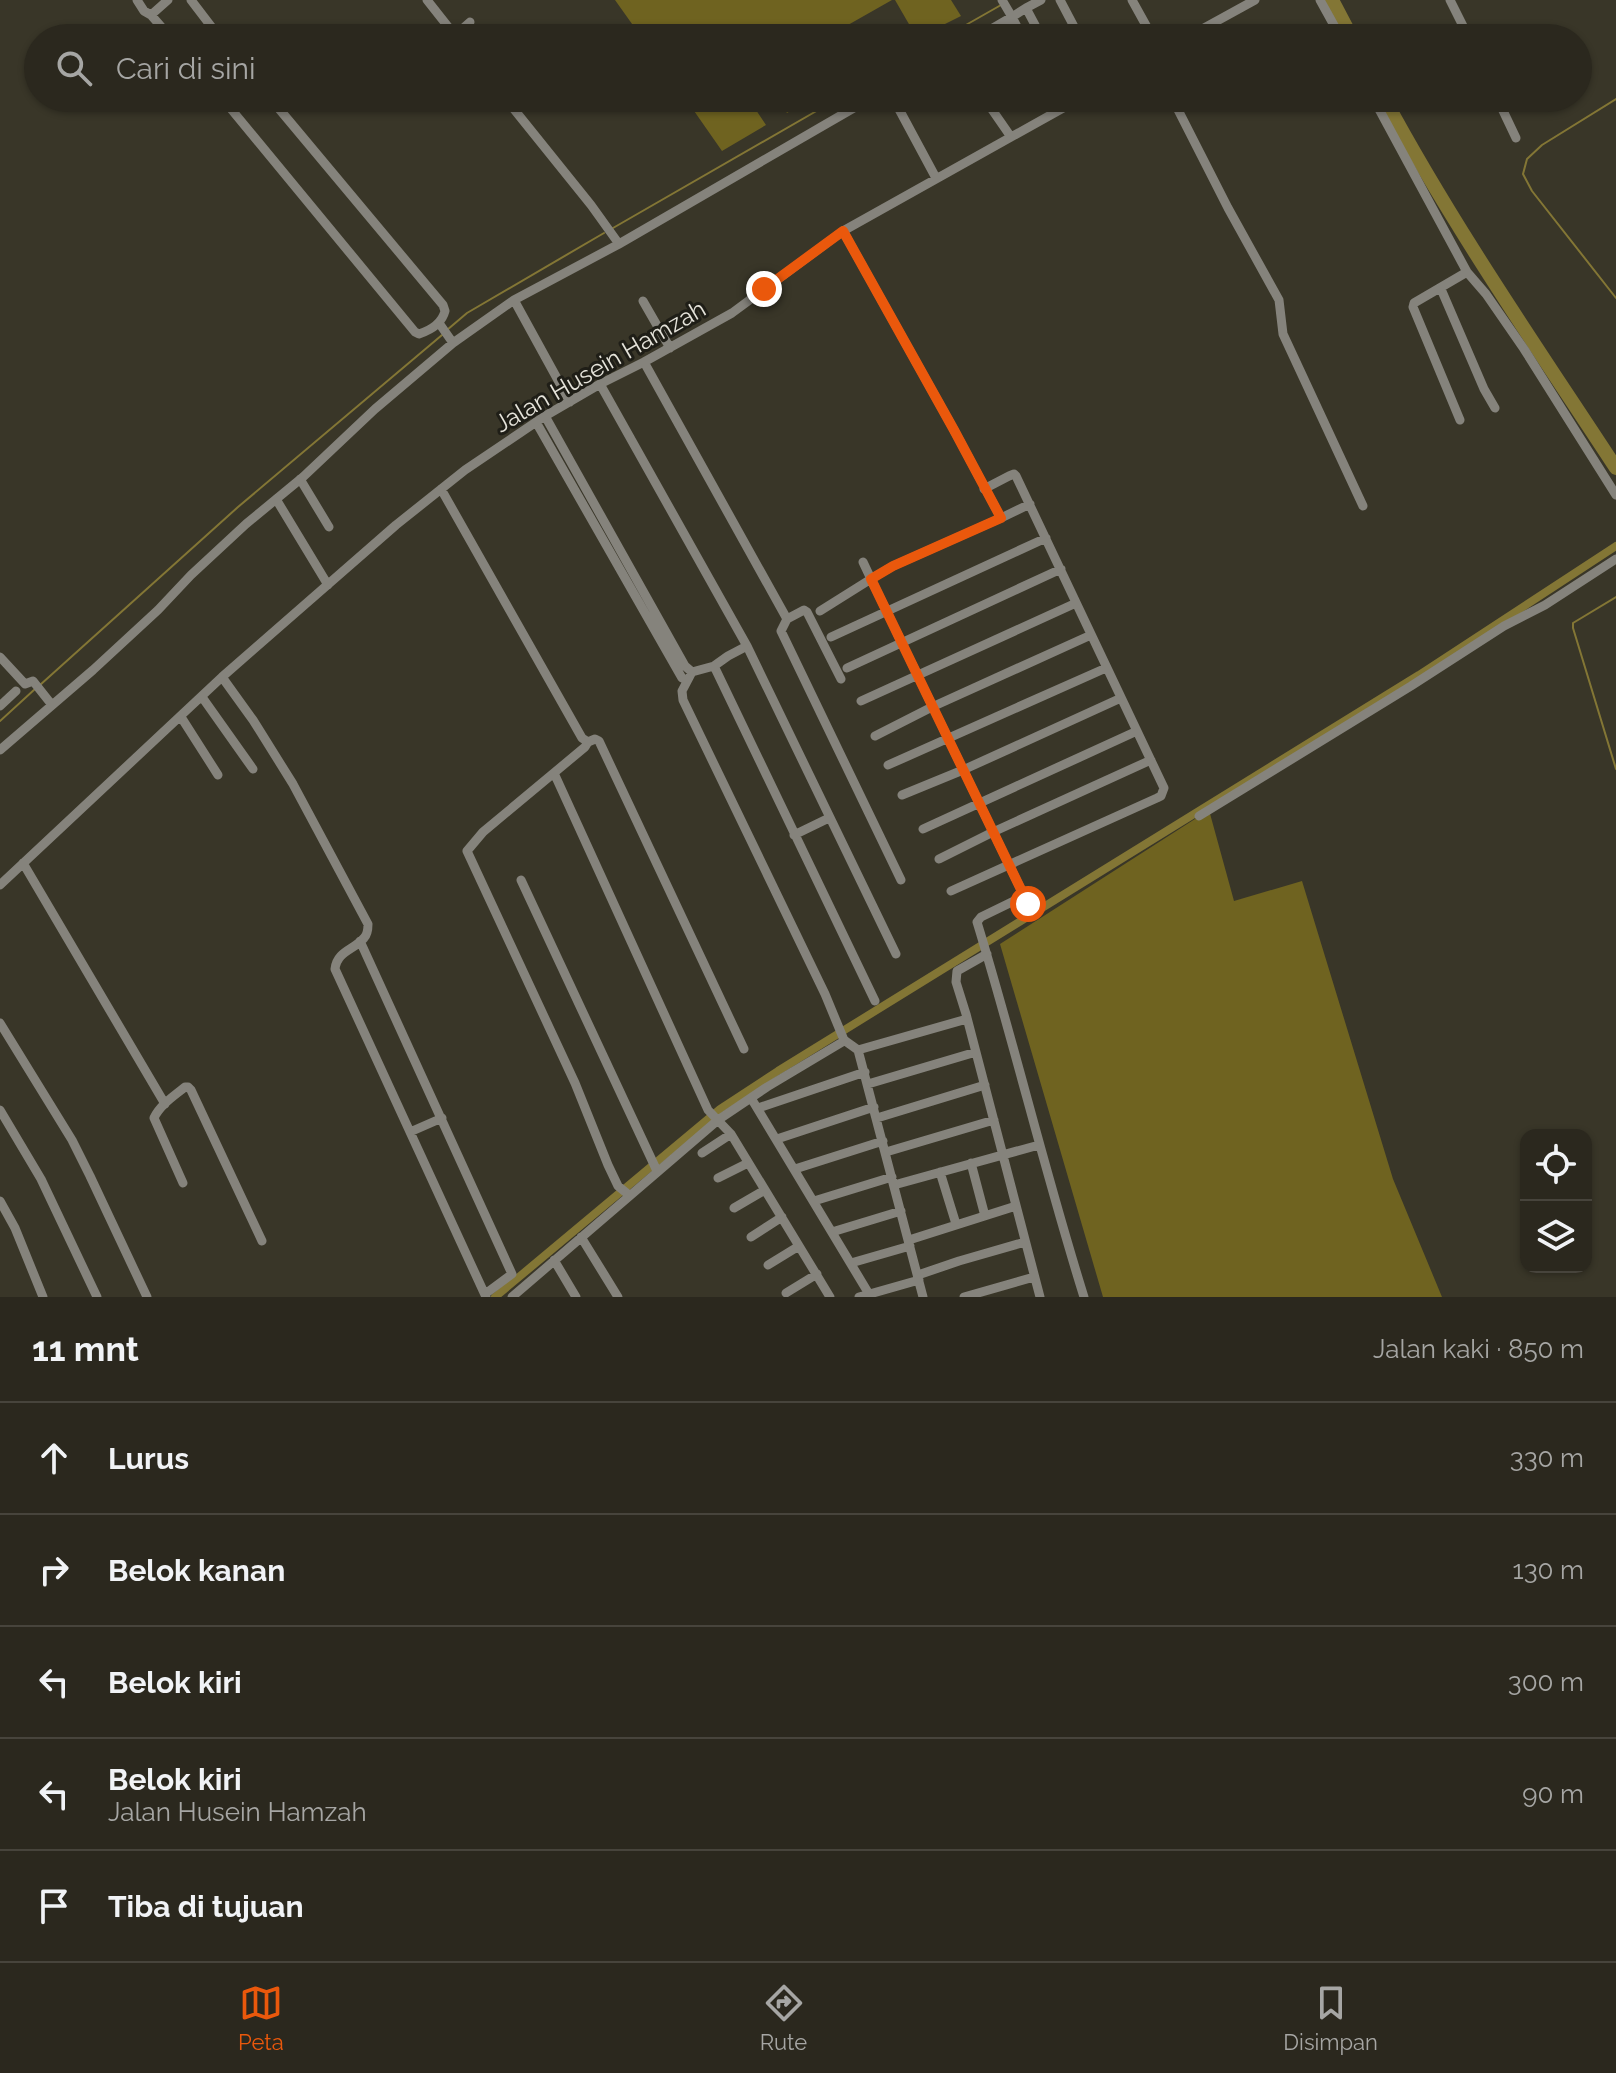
<!DOCTYPE html>
<html lang="id">
<head>
<meta charset="utf-8">
<style>
  body { margin:0; font-family:Raleway,sans-serif; background:#37342b; color:#f1f3f6 }
  .controls { position:absolute; right:24px; bottom:24px; display:grid; overflow:hidden; border-radius:16px; box-shadow:0 2px 6px #0004 }
  .controls button { width:72px; height:72px; display:grid; place-items:center; padding:0; border:0; border-bottom:2px solid #47443c; background:#2b281e; color:#f1f3f6; font:40px sans-serif }
  .stop { position:absolute; width:24px; height:24px; margin:-18px; border:6px solid #ea580c; border-radius:50%; background:#fff }
  .stop.end { background:#ea580c; border-color:#fff; box-shadow:0 2px 8px #0008 }
  .list { margin:0; padding:0; list-style:none }
  h2 { display:flex; justify-content:space-between; align-items:center; height:104px; margin:0; padding:0 32px; font-size:34px }
  h2 small { font-size:26px; font-weight:400; color:#a6a6a4 }
  .list li { display:grid; grid-template-columns:52px 1fr auto; gap:24px; align-items:center; box-sizing:border-box; height:112px; padding:0 32px; border-top:2px solid #47443c }
  .list b { display:block; font-size:30px; white-space:nowrap }
  .list p { margin:0; font-size:26px; white-space:nowrap; color:#a6a6a4 }
  .list em { font-size:26px; font-style:normal; color:#a6a6a4 }
  .icon { flex:none; width:44px; height:44px; fill:none; stroke:currentColor; stroke-width:2; stroke-linecap:round; stroke-linejoin:round }
  .map { position:relative; flex:none; width:1616px; height:1297px; overflow:hidden }
  .search { position:absolute; background:#2b281e; box-shadow:0 2px 6px #0004; left:24px; right:24px; top:24px; height:88px; display:flex; align-items:center; gap:20px; box-sizing:border-box; padding:0 28px; border-radius:44px; color:#a6a6a4; font-size:30px }
  .sheet { height:664px; background:#2b281e }
  nav { display:flex; justify-content:space-around; align-items:center; box-sizing:border-box; height:112px; border-top:2px solid #47443c; background:#2b281e; font-size:22px; color:#a6a6a4 }
  nav a { display:grid; justify-items:center; gap:4px }
  nav .on { color:#ea580c }
  .map>svg:first-child { display:block }
</style>
</head>
<body>
<div class="map">
<svg width="1616" height="1297" viewBox="0 0 1616 1297">
  <rect width="100%" height="100%" fill="#393628"/>
  <path fill="#6f6320" d="M615,0H892L825,38H642Z
    M895,0H951L961,16L917,38Z
    M685,98H748L766,125L722,151Z
    M777,98H813L787,113Z
    M1209,810L1234,901L1302,881L1393,1179L1442,1297H1103L1000,944Z"/>
  <g fill="none" stroke-linecap="round" stroke-linejoin="round">
    <path stroke="#837635" stroke-width="2" d="M943,38L1001,5
      M1616,99L1542,145L1527,159L1523,174L1532,191L1616,298
      M613,228L839,98
      M447,330L467,313L604,233
      M1616,597L1573,623V628L1616,769
      M40,685L238,507L442,335
      M0,721L35,689"/>
    <path stroke="#837635" stroke-width="8" d="M495,1297L720,1109L778,1071L1419,675L1616,546"/>
    <path stroke="#837635" stroke-width="14" d="M1332,0L1352,38
      M1384,98C1453,226 1536,346 1616,468"/>
    <path stroke="#85837c" stroke-width="9" d="M137,0L144,11L151,15L171,38
      M191,0L220,38
      M427,0L457,38
      M1002,0L1012,17L1026,8
      M1041,0L1026,8L1042,38
      M1060,0L1080,38
      M1132,0L1153,38
      M1320,0L1341,38
      M1450,0L1469,38
      M151,15L168,0
      M452,38L470,22
      M976,38L1012,17L1023,38
      M1186,38L1255,0
      M222,98L415,332L419,334C431,330 442,323 445,311L443,305L270,98
      M505,98L591,205L619,244
      M893,98L936,178
      M984,98L1011,137
      M1053,98L1059,110
      M1172,98L1228,208L1279,300L1283,334L1363,506
      M1373,98L1467,272L1486,294L1524,349L1616,495
      M1497,98L1516,138
      M843,231L954,430L1001,518L1030,504
      M1441,289L1484,389L1495,408
      M514,300L570,402
      M643,301L670,348
      M439,323L453,343
      M644,362L787,619
      M600,384L747,646
      M545,416L685,666L692,672L714,666L728,656L747,646L896,954
      M1460,420L1413,307L1414,303L1467,272
      M536,422L682,678
      M300,479L329,527
      M441,489L582,738L588,742L595,739L599,741L744,1049
      M276,499L328,585
      M1001,518L893,566L871,579L1028,904
      M820,611L871,579L863,562
      M831,637L1046,538
      M0,657L25,684L33,681L52,705
      M714,666L875,1001
      M847,668L1061,569
      M692,672L682,691L683,700L825,994L844,1040L858,1050L967,1019
      M222,677L253,720L293,784L368,924C368,928 367,935 364,938C354,950 337,951 335,969L486,1297
      M841,679L807,612L804,610L787,619L781,631L901,880
      M202,697L253,769
      M861,701L1076,603
      M0,706L16,691
      M181,717L218,775
      M875,736L932,707L1091,635
      M588,742L585,747L483,832L467,851L575,1083L608,1165L618,1186L629,1195
      M0,750L93,670L158,610L191,575L246,524L303,477L375,409L453,343L514,300L619,244L871,98
      M888,765L1106,668
      M554,773L708,1110L731,1134L830,1297
      M902,795L963,770L1121,698
      M1199,816L1411,686L1504,626L1545,605L1616,559
      M923,829L1137,731
      M794,835L829,818
      M939,859L993,832L1151,760
      M23,863L165,1104
      M521,880L657,1171
      M0,885L222,677L396,525L465,470L545,416L600,384L644,362L732,313L843,231L1081,98
      M951,891L1157,798L1161,796L1164,788L1016,476L1014,474L1009,476L984,489
      M1024,896L981,917L977,922C1015,1046 1045,1173 1084,1297
      M360,941L512,1274L485,1294
      M987,954L957,971L956,982L966,1014L1040,1297
      M0,1023L72,1140L90,1176L147,1297
      M858,1050L923,1297
      M868,1084L976,1052
      M751,1098L869,1294
      M758,1108L865,1072
      M0,1110L41,1179L97,1297
      M877,1118L985,1085
      M410,1132L442,1118
      M777,1139L874,1107
      M886,1152L994,1120
      M702,1153L731,1134
      M971,1163L985,1216
      M795,1169L883,1141
      M940,1172L956,1224
      M718,1178L748,1163
      M183,1183L154,1118C160,1105 174,1096 185,1087H188L191,1090L262,1241
      M894,1185L1039,1145
      M0,1201L15,1228L43,1297
      M814,1201L892,1177
      M734,1208L765,1190
      M832,1232L901,1211
      M581,1237L618,1297
      M751,1237L782,1217
      M909,1240L1016,1206
      M554,1260L576,1297
      M851,1263L910,1246
      M768,1265L799,1246
      M918,1275L959,1261L1025,1242
      M786,1293L817,1274
      M512,1297L718,1120L767,1087L844,1041
      M859,1297L919,1280
      M964,1297L1034,1277"/>
  </g>
  <g fill="none" stroke-linecap="round" stroke-linejoin="round">
    <path stroke="#ea580c" stroke-width="10" d="M764,289L843,231L954,430L1001,518L893,566L871,579L1028,904"/>
  </g>
  <g text-anchor="middle" dominant-baseline="central" stroke-width="6" stroke-linejoin="round" paint-order="stroke">
    <g font-size="24" fill="#e5e3da" stroke="#1f1e17">
      <text transform="translate(600 366) rotate(-30)">Jalan Husein Hamzah</text>
    </g>
  </g>
</svg>
<div class="controls">
<button><svg class="icon" aria-label="locate" viewBox="0 0 24 24"><circle cx="12" cy="12" r="6"/><path d="M12 2v4M12 18v4M2 12h4M18 12h4"/></svg></button>
<button><svg class="icon" aria-label="layers" viewBox="0 0 24 24"><path d="M12 4l9 5-9 5-9-5zM3 14l9 5 9-5"/></svg></button>
</div>
<div class="stop" style="left:1028px;top:904px"></div>
<div class="stop end" style="left:764px;top:289px"></div>
<div class="search"><svg class="icon" aria-label="search" viewBox="0 0 24 24"><circle cx="10" cy="10" r="6"/><path d="M15 15l6 6"/></svg>Cari di sini</div>
</div>
<section class="sheet">
<h2>11 mnt<small>Jalan kaki · 850 m</small></h2>
<ul class="list">
<li><svg class="icon" aria-label="ahead" viewBox="0 0 24 24"><path d="M12 20V5M6 11l6-6 6 6"/></svg><div><b>Lurus</b></div><em>330 m</em></li>
<li><svg class="icon" aria-label="right" viewBox="0 0 24 24"><path d="M7 20v-9h11M14 6l5 5-5 5"/></svg><div><b>Belok kanan</b></div><em>130 m</em></li>
<li><svg class="icon" aria-label="left" viewBox="0 0 24 24"><path d="M17 20v-9H6M10 6l-5 5 5 5"/></svg><div><b>Belok kiri</b></div><em>300 m</em></li>
<li><svg class="icon" aria-label="left" viewBox="0 0 24 24"><path d="M17 20v-9H6M10 6l-5 5 5 5"/></svg><div><b>Belok kiri</b><p>Jalan Husein Hamzah</p></div><em>90 m</em></li>
<li><svg class="icon" aria-label="arrive" viewBox="0 0 24 24"><path d="M6 21V4h12l-3 4 3 4H6"/></svg><div><b>Tiba di tujuan</b></div></li>
</ul>
</section>
<nav>
<a class="on"><svg class="icon" aria-label="map" viewBox="0 0 24 24"><path d="M3 6l6-2 6 2 6-2v14l-6 2-6-2-6 2zM9 4v14M15 6v14"/></svg>Peta</a>
<a><svg class="icon" aria-label="directions" viewBox="0 0 24 24"><path d="M12 3l9 9-9 9-9-9zM9 14v-3h6M13 9l2 2-2 2"/></svg>Rute</a>
<a><svg class="icon" aria-label="saved" viewBox="0 0 24 24"><path d="M7 4h10v16l-5-4-5 4z"/></svg>Disimpan</a>
</nav>
</body>
</html>
